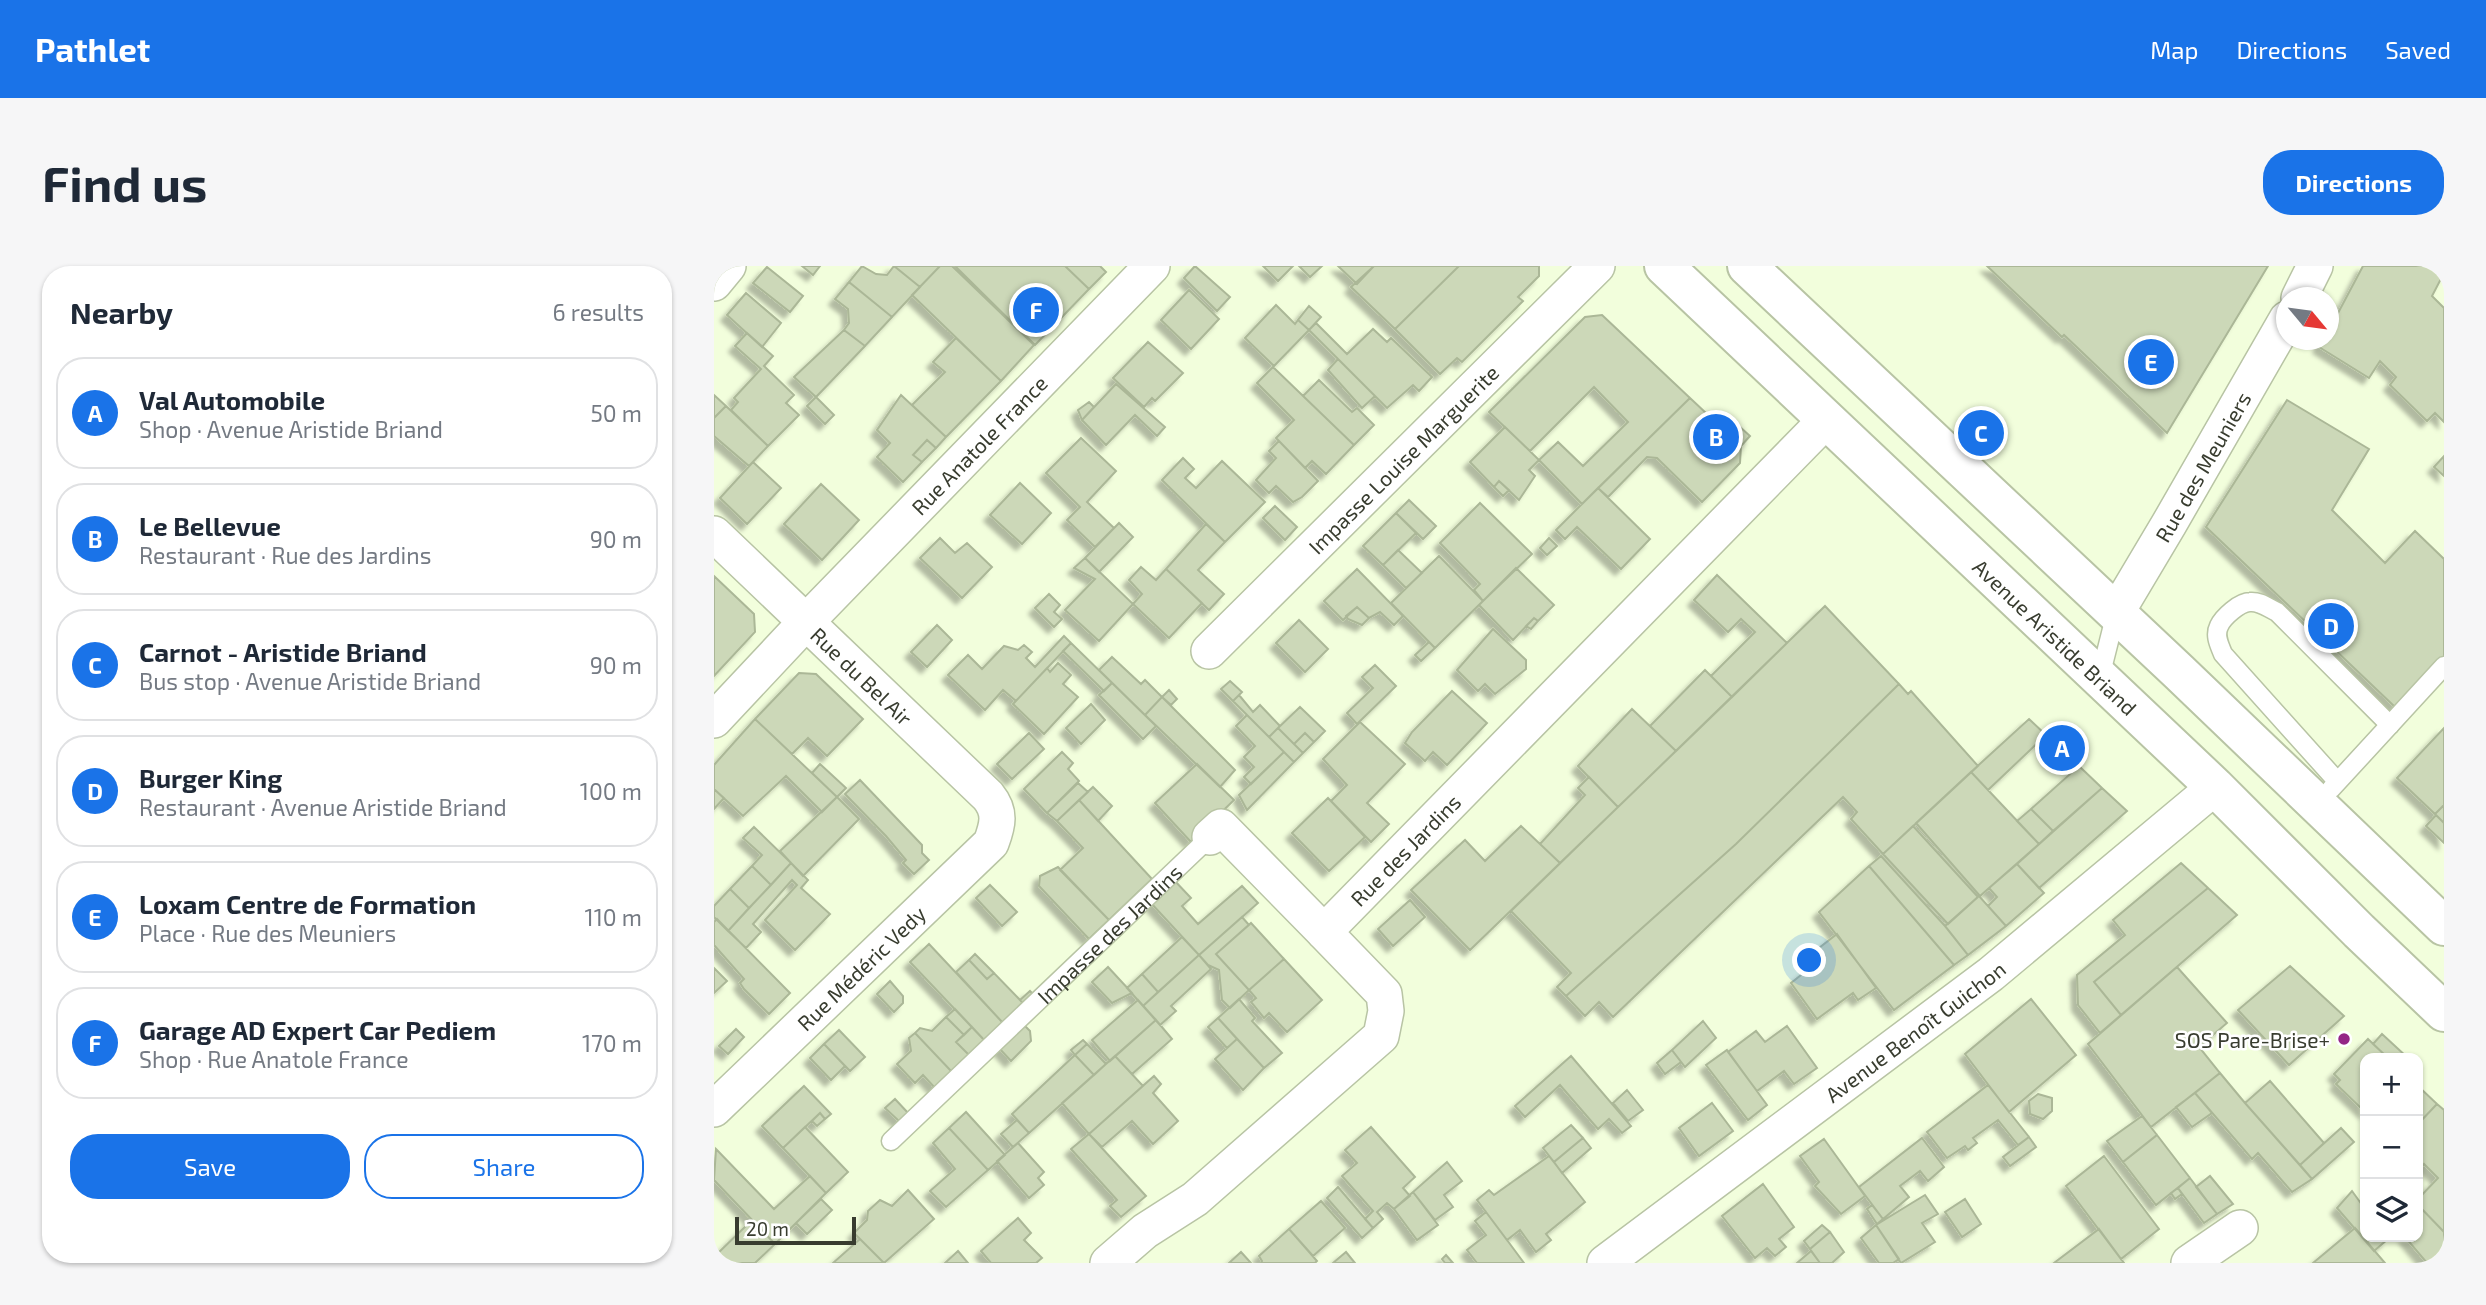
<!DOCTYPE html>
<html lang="en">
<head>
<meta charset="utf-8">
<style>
  body { margin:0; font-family:"Exo 2",sans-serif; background:#f6f6f7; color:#1f2937 }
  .controls { position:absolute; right:21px; bottom:21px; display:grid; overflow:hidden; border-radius:14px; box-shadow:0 2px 5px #0004 }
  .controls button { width:63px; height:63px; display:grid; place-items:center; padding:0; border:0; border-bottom:2px solid #e0e1e3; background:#fff; color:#1f2937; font:35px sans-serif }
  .compass { position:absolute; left:1562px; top:21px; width:63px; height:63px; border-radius:50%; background:#fff; box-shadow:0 2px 5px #0004; rotate:119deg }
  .scale { position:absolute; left:21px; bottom:18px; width:121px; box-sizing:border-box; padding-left:7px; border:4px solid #383c2f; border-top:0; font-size:19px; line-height:24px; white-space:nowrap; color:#383c2f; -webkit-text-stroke:5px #fff; paint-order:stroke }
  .you { position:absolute; left:1096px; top:695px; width:24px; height:24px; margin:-18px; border:5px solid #fff; border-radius:50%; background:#1a73e8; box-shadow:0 0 0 10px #1a73e833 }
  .badge { display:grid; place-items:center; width:46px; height:46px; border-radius:50%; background:#1a73e8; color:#fff; font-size:23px; font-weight:700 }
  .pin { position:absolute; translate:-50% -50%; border:4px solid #fff; box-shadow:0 2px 7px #0006 }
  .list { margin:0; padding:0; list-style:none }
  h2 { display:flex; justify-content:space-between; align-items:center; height:91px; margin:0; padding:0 28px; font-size:30px }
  h2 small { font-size:23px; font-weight:400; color:#747a83 }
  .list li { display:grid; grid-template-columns:46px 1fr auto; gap:21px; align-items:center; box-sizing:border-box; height:112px; margin:0 14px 14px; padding:0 14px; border:2px solid #e0e1e3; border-radius:28px }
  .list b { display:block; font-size:26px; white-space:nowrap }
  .list p { margin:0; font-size:23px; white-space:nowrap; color:#747a83 }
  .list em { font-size:23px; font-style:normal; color:#747a83 }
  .actions { display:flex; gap:14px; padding:21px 28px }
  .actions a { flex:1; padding:16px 0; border:2px solid #1a73e8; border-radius:28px; text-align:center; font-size:24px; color:#1a73e8 }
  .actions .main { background:#1a73e8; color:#fff }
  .icon { flex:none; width:38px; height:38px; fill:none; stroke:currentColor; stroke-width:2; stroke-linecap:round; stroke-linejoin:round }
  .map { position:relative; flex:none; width:1730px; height:997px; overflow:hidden; border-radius:28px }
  header { display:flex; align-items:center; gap:42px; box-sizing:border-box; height:98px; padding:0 35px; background:#1a73e8; color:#fff }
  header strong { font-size:33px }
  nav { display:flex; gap:38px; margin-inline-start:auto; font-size:24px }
  .intro { display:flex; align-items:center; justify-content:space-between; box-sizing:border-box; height:168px; padding:0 42px }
  h1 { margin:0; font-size:49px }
  .button { padding:18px 32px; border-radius:28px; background:#1a73e8; color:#fff; font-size:24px; font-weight:700 }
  main { display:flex; gap:42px; padding:0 42px }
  aside { flex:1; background:#fff; border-radius:28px; box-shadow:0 2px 5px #0004 }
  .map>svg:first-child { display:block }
</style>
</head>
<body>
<header>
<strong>Pathlet</strong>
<nav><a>Map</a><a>Directions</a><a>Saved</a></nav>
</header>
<div class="intro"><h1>Find us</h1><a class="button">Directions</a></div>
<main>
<aside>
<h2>Nearby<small>6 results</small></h2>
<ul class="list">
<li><span class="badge">A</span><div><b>Val Automobile</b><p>Shop · Avenue Aristide Briand</p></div><em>50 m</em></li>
<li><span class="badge">B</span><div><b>Le Bellevue</b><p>Restaurant · Rue des Jardins</p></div><em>90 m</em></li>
<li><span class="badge">C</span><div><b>Carnot - Aristide Briand</b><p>Bus stop · Avenue Aristide Briand</p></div><em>90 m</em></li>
<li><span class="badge">D</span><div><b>Burger King</b><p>Restaurant · Avenue Aristide Briand</p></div><em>100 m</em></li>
<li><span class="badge">E</span><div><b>Loxam Centre de Formation</b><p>Place · Rue des Meuniers</p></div><em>110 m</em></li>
<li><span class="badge">F</span><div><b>Garage AD Expert Car Pediem</b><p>Shop · Rue Anatole France</p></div><em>170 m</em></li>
</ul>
<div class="actions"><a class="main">Save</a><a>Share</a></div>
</aside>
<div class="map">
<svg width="1730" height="997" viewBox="0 0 1730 997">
  <defs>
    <filter id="shadow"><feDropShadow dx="-6" dy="6" stdDeviation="2" flood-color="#0004"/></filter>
  </defs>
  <rect width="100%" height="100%" fill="#f2fedc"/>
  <path fill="#ccd8b8" stroke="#abb797" stroke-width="2" filter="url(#shadow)" d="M88,0H106L99,9Z
    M148,0L162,8L173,9L180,0L206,21L178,51L135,16Z
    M180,0H226L206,21Z
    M226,0H238L320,79L287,115L198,29Z
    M241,0H351L375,23L321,79Z
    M351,0H386L392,6L375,23Z
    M481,0L516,31L503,45L470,12Z
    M549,0H579L564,15Z
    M585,0H608L596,11Z
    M624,0H660L643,18Z
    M660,0H745L681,63L637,21Z
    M745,0H825V10L804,31L809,35L748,96L743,92L726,108L681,63Z
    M1273,0H1554L1453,167L1350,69L1348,71Z
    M1649,0H1730V7L1718,30L1730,42V156L1721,147L1713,155L1676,119L1682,111L1666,95L1655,112L1605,81L1609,74H1615V64Z
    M53,1L89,30L76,46L39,17Z
    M135,16L178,51L151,80L130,64L135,57L134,43L121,33Z
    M475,24L505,53L477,83L447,54Z
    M32,27L67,57L48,81L13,49Z
    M562,39L581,58L584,54L595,64L560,100L531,72Z
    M595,40L607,51L595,64L584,54Z
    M888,49L976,132L868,238L825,194L844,176L869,200L914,156L880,121L816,185L775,146L871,51Z
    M602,57L633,88L659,63L673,76L677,72L718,111L705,125L699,119L673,142L595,64Z
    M130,64L151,80L102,131L80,111Z
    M33,67L59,90L50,100L80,129L72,137L85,149L54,180L17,144L24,136L20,132L47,103L21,80Z
    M242,72L287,115L232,171L198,139L231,106L219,96Z
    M434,76L469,107L441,135L438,132L430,141L399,112Z
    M624,93L661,130L648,142L614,104Z
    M559,101L640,179L612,208L598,195L591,202L562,172L580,154L543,117Z
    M605,114L638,146L643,142L660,159L640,179L589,130Z
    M402,118L451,161L443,170L421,149L392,179L368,154Z
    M0,129L12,140L0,152Z
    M187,129L232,171L222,182L213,174L199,189L208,196L189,216L163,191L176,177L163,164Z
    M102,131L120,149L111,158L93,140Z
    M976,132L1027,180L1026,197L988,236L943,192L933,191L894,231L884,222Z
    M1573,134L1655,183L1618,244L1671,297L1701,265L1730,293V390L1681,441L1492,261Z
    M375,136L380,141L368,154L364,144Z
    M12,140L54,180L35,200L0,170V152Z
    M1013,149L1036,170L1027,180L1004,159Z
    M791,161L825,194L815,204L821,210L805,234L785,215L780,221L756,196Z
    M367,172L402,205L373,236L400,262L381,281L353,254L366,241L332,207Z
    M213,174L222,182L208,196L199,189Z
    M565,175L604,215L588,231L579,236L562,220L555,227L542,214L562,192L555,185Z
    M1730,190V210L1720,201Z
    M469,192L480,203L471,212L482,222L508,195L551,236L511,276L448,214Z
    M39,196L67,222L33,258L6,232Z
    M785,215L795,224L789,230L780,221Z
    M306,217L337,247L308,278L276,249Z
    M107,218L145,254L108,294L70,258Z
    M884,222L936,273L907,303L863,261L851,273L842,264Z
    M695,234L722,260L709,273L682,247Z
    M766,237L818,288L769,335L760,324L766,318L726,277Z
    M561,240L583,261L571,274L549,252Z
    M682,247L702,267L669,299L649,280Z
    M405,257L419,271L385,306L371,292Z
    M492,258L511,276L484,304L510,328L495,344L452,303Z
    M226,272L241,287L253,277L278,301L248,332L206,292Z
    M835,272L843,280L833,289L826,282Z
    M684,284L708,307L692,322L669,299Z
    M725,290L769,335L721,382L677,337Z
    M371,292L419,338L385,375L351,344L381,313L360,302Z
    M427,301L442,314L452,303L488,337L455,372L419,338L428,328L415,314Z
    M802,302L840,339L824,355L820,352L799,374L765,339Z
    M643,303L689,350L680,359L666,346L655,352L643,341L629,354L610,335Z
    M1003,309L1073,377L1018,431L997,410L1041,366L1027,353L1014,366L980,334Z
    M0,310L40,348L41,366L0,410Z
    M335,328L346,339L340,346L348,353L340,361L321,342Z
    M1111,340L1185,418L1022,578L852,730L843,721L857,707L797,645Z
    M643,341L655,352L648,359L634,353L632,350Z
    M820,352L824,355L817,363L812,360Z
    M585,354L614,383L591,406L562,377Z
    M223,359L238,374L213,401L197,386Z
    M779,363L812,394V403L781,428L771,418L764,425L743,404Z
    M350,370L357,377L302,435L289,424L271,444L234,409L254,389L268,403L290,380L304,384L310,379L318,386L312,392L321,401Z
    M715,376L721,382L707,395L701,389Z
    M357,377L398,417L390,425L349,385Z
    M398,391L427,418L431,414L448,431L431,449L385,404Z
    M344,397L357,409L349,418L364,431L330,468L299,438L333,402L336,406Z
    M661,399L682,420L643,458L633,447L659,422L648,411Z
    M991,404L1018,431L962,485L936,460Z
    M85,407L102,408L149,453L113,490L94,472L78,488L41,453Z
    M516,415L528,426L519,435L507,423Z
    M398,417L442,460L429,473L385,429Z
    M1185,418L1194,428L1197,425L1264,500L1169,588L1137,553L1143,546L1129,531L899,751L885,736L871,750L852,730L1022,578Z
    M455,424L463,433L457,439L448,431Z
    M738,425L773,457L733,499L719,486L711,495L691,477L698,466Z
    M525,429L539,446L546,439L566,460L555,471L519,435Z
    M448,431L521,504L506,521L431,449Z
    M377,438L391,454L367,478L352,462Z
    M586,441L611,465L600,476L591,467L580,478L564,462Z
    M918,443L962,485L904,541L864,500Z
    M533,449L570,486L537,518L530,511L540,501L530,491L541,480L522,460Z
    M41,453L123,531L108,546L72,510L29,550L0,523V499Z
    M1315,453L1332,469L1274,524L1257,506Z
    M646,456L691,498L653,537L675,558L657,576L617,535L633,519L609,493Z
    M564,462L589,487L580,496L555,471Z
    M1730,462V539L1721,548L1683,512Z
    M315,467L330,483L298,513L283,498Z
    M591,467L600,476L589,487L580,478Z
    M348,486L359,497L354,503L365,515L333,547L310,523Z
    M570,486L580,496L533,544L525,529Z
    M106,498L132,522L123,531L98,507Z
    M483,498L520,534L477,576L441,537Z
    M1365,500L1388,522L1339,565L1317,543Z
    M1257,506L1325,578L1266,630L1202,557Z
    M875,511L904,541L846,597L826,578L871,529L864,522Z
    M146,514L208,579V587L215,594L200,608L189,597L192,594L172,570L131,528Z
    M364,517L374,526L343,555L333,547Z
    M379,521L398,540L384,555L365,534Z
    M1388,522L1413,545L1325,622L1303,598Z
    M0,523L10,532L0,543Z
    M123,531L145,553L89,610L66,585Z
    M614,532L651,571L615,605L578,567Z
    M365,534L438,613L395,654L346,604L369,582L343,555Z
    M1730,539V557L1721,548Z
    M1317,543L1339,565L1325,578L1303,555Z
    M1722,549L1730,557V577L1712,560Z
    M807,560L846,597L756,684L697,624L751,574L771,595Z
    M1199,560L1264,631L1234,658L1169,588Z
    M40,561L77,597L57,619L38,600L48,589L29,572Z
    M1167,590L1231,660L1254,689L1240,699L1155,600Z
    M77,597L94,614L87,622L116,648L81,684L51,654L83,619L78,614L39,658L47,666L32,682L14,665Z
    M1467,597L1494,622L1380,716L1407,749L1386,767L1364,739L1363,709L1411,669L1399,654Z
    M1303,598L1330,627L1292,660L1274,640L1283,631L1275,622Z
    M38,600L57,619L35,642L16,623Z
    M1155,600L1240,699L1180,744L1105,646Z
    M344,601L395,654L375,673L325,620L326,610Z
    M459,613L477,632L468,640L484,658L528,620L544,637L485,689L436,636Z
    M276,619L303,646L288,660L262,632Z
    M1494,622L1523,649L1407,749L1380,716Z
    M16,623L35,642L14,665L0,651V640Z
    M1265,630L1292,660L1254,689L1231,660Z
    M696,634L711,651L679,680L664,663Z
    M528,651L535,659L502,688L535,724L516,742L508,734L505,704L494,699L485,689Z
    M3,653L76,727L55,748L30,723L26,717L30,713L0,679V656Z
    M537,657L570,693L535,724L502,688Z
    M1123,668L1162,722L1144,734L1139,727L1103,753L1077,717L1111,690L1105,682Z
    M468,671L485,689L444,726L428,708Z
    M215,678L289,757L271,775L196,696Z
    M261,688L280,707L273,713L255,694Z
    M485,689L497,703L457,740L462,745L446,759L429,740Z
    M570,693L608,734L573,766L555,747L550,752L537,736L542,732L535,724Z
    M255,694L273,713L280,707L309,737L289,757L242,706Z
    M1576,700L1630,750L1575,799L1524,744Z
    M394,701L418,727L398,737L378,716Z
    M1463,701L1513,757L1485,781L1506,807L1437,861L1374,778Z
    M0,702L13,715L0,727Z
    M428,708L444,726L429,740L413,722Z
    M176,715L189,730V737L180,746L163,728Z
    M316,725L319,728L309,737L306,734Z
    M525,733L541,752L538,755L568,787L550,802L504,752Z
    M1317,733L1362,789L1295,846L1251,788Z
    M424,734L442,754L396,795L378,774Z
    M241,743L258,761L250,769L232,751Z
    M232,751L250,769L242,776L255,789L238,806L201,767L206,762L218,765Z
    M504,752L523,773L513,782L494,761Z
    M442,754L458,773L418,808L401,790Z
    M989,755L1002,772L971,801L958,784Z
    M309,758L316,765L317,775L297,795L285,782Z
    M1073,760L1103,802L1080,818L1070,805L1043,825L1014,786L1042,765L1051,776Z
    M258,761L271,775L255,789L242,776Z
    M22,763L30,771L14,788L5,780Z
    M125,764L151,791L136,805L110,778Z
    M201,767L238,806L221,822L209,809L201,817L183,798L197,785L195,772Z
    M1668,768L1694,792H1674L1659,778Z
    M523,773L550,802L529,824L501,793Z
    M1654,773L1674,792H1651V846L1622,818L1626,814L1620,808Z
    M369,774L373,778L361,789L357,784Z
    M110,778L131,800L117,814L96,792Z
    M373,778L392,798L380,809L361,789Z
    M958,784L967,796L951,808L943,797Z
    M1013,784L1053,839L1034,854L992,799Z
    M361,789L380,809L315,867L298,848Z
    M401,790L429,820L375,868L348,837Z
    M857,790L917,860L908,867L895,853L884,863L846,819L811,851L801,840Z
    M1506,807L1531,837L1598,913L1578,926L1544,887L1538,893L1481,827Z
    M440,810L447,818L439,827L464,855L439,878L418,855L388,881L375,868Z
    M1556,815L1610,877L1586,899L1531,837Z
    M1274,819L1315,871L1304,879L1284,854L1259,872L1263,877L1254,884L1251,880L1233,892L1213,866Z
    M90,820L117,848L111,853L106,847L69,882L48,860Z
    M1704,820L1723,838L1704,858Z
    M913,824L929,844L914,855L899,837Z
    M1481,827L1498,847L1478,861L1462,841Z
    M1324,828L1338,832V845L1329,853L1316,848L1315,835Z
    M181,833L195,848L186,856L171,842Z
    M998,837L1019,865L985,890L965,862Z
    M1723,838L1730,844V966L1704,939V933L1724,912L1710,898L1704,904V858Z
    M252,846L291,889L274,904L235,862Z
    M106,847L111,853L103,860L98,855Z
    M1428,850L1443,869L1409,896L1393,875Z
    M303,854L315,867L299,881L287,868Z
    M857,859L869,872L840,896L829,882Z
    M91,861L134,906L112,927L69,882Z
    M657,861L701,911L689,922L696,930L680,943L673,937L663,946L669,953L659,962L651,953L659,945L628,910L643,897L631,884Z
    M235,862L274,904L232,941L216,925L241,903L219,877Z
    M1627,862L1640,876L1598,913L1586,899Z
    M375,868L432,930L407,951L396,940L403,934L357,883Z
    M1443,869L1476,912L1442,939L1409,896Z
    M1315,871L1322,881L1296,900L1289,891Z
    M869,872L877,882L848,907L840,896Z
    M1208,872L1230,901L1214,915L1206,905L1186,920L1195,931L1169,953L1145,921Z
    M1110,873L1151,930L1127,948L1101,920L1105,916L1086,890Z
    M304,877L330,906L324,912L330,919L315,932L283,895Z
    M2,883L60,943L96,910L112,927L61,978L0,914Z
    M835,890L871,936L832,968L837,974L822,986L806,964L793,974L763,934L775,924L780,929Z
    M1390,890L1445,963L1407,993L1352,920Z
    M733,896L748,915L730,929L739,941L721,954L699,926Z
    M1496,910L1519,938L1503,948L1482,921Z
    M1476,912L1503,948L1490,957L1464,922Z
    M1049,918L1080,961L1065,973L1072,981L1061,990L1053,982L1041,992L1008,950Z
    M624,921L659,962L648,972L613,932Z
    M1464,922L1468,928L1461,933L1457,927Z
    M194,924L220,953L170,997L140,967L153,954L154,945L166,934L178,940Z
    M1638,925L1651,943V971H1672L1674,973L1660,985L1623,942Z
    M699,926L724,959L703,974L680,943Z
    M1211,929L1224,948L1208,957L1221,976L1187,997L1162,959Z
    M107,933L118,944L93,968L82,957Z
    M1251,933L1267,958L1248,971L1231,946Z
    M607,935L631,962L599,990L575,963Z
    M1158,939L1169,953L1163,958L1153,943Z
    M1704,939L1730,966V987L1719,997H1713L1691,971H1704Z
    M772,946L793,974L810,997H763L753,984L772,969L761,955Z
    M304,952L317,967L310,974L328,992L322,997H277L267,985Z
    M38,954L61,978L41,997H0V991Z
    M1108,959L1116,966L1096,983L1090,975Z
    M1162,959L1185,993L1179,997H1165L1147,972Z
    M1641,962L1671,997H1599Z
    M575,963L603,995L601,997H547L548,995L545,990Z
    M1385,963L1410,997H1340Z
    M1116,966L1130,986L1118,997H1106L1096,983Z
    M146,973L170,997H119Z
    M244,985L254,997H231Z
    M1097,985L1106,997H1083Z
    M527,986L537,997H515Z
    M632,986L641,997H619Z
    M732,989L739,997H731L728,993Z"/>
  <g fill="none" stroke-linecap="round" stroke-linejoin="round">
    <defs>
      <g id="service">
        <path d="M1386,411L1402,347"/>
        <path d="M1623,515L1509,388C1506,380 1500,370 1505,360C1509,351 1526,336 1536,336C1546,335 1554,342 1563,346L1676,459"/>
        <path d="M1617,523L1730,400"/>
        <path id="s1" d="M177,875L496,571"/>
      </g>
      <g id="minor">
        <path d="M0,17L14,0"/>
        <path d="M1585,32L1601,0"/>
        <path id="s2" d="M0,268L274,530C287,546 284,558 277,577L0,843"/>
        <path id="s3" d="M1402,347L1455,258L1573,53"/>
        <path id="s4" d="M495,385L883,0"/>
        <path id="s5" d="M0,454L91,357L438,0"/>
        <path d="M496,571L507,561L610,666"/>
        <path id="s6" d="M394,997L431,965L481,933L667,770L672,745L670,728L610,666L1111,155"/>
        <path id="s7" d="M891,997L1277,708L1501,521"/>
        <path d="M1475,997L1526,962"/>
      </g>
      <g id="primary">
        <path id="s8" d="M950,0L1501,521L1645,665L1730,746"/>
        <path d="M1033,0L1465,406L1730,660"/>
      </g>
    </defs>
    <use href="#service" stroke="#b8c4a4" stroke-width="21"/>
    <use href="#minor" stroke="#b8c4a4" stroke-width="38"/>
    <use href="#primary" stroke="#b8c4a4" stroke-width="42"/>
    <use href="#service" stroke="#fff" stroke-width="18"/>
    <use href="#minor" stroke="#fff" stroke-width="35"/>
    <use href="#primary" stroke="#fff" stroke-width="38"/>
  </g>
  <circle fill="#942586" stroke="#fff" stroke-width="2.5" cx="1630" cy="773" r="7"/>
  <g text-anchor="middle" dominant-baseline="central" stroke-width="5" stroke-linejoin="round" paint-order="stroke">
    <g font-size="21" fill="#383c2f" stroke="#fff">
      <text stroke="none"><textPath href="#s5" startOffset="382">Rue Anatole France</textPath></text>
      <text stroke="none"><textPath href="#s4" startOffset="273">Impasse Louise Marguerite</textPath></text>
      <text stroke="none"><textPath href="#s3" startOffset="170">Rue des Meuniers</textPath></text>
      <text stroke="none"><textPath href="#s8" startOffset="539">Avenue Aristide Briand</textPath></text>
      <text stroke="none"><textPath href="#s2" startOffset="205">Rue du Bel Air</textPath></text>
      <text stroke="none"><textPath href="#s6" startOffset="600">Rue des Jardins</textPath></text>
      <text stroke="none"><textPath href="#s1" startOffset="301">Impasse des Jardins</textPath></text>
      <text transform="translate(147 702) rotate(-44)">Rue Médéric Vedy</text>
      <text stroke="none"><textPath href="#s7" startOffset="387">Avenue Benoît Guichon</textPath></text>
    </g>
    <g font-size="21" fill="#383c2f" stroke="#fff" text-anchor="end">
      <text x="1616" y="773">SOS Pare-Brise+</text>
    </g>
  </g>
</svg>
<div class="controls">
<button>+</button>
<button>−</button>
<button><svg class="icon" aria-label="layers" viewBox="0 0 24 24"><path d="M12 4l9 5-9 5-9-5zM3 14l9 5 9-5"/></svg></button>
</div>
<svg class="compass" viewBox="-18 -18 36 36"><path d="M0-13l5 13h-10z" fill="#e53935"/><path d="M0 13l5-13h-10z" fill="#747a83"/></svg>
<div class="scale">20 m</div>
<div class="you"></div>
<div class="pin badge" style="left:1348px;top:482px">A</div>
<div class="pin badge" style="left:1002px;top:171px">B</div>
<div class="pin badge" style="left:1267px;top:167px">C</div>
<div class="pin badge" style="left:1617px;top:360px">D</div>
<div class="pin badge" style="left:1437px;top:96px">E</div>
<div class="pin badge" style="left:322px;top:44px">F</div>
</div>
</main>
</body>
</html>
